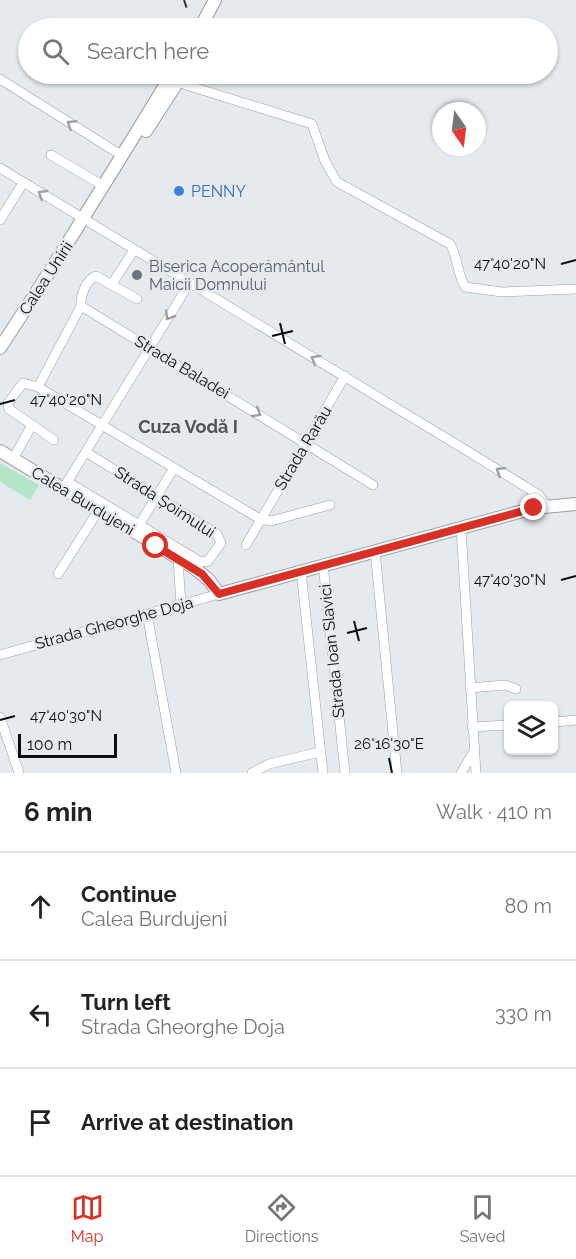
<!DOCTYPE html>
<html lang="en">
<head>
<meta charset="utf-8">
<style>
  body { margin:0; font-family:Raleway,sans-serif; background:#f6f6f6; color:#222 }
  .controls { position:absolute; right:18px; bottom:18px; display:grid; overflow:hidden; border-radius:9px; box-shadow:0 2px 4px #0004 }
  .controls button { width:54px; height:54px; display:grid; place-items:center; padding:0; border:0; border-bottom:2px solid #e0e0e0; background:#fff; color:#222; font:30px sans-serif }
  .compass { position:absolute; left:432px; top:102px; width:54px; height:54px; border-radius:50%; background:#fff; box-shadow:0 2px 4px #0004; rotate:166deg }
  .scale { position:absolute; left:18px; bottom:15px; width:99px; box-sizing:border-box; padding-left:6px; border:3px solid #0c0d0f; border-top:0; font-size:16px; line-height:21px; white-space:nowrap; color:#0c0d0f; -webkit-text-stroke:4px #e4eaee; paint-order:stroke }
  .stop { position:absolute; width:18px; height:18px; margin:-14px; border:4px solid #d93025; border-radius:50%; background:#fff }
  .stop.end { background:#d93025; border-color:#fff; box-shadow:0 2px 6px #0008 }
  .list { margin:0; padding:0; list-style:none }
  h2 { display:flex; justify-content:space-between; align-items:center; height:78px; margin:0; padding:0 24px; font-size:26px }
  h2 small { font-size:20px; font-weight:400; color:#767676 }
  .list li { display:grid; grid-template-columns:39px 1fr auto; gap:18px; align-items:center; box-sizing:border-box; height:108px; padding:0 24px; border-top:2px solid #e0e0e0 }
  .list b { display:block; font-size:22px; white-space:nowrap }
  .list p { margin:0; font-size:20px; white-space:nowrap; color:#767676 }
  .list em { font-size:20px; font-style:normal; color:#767676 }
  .icon { flex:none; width:33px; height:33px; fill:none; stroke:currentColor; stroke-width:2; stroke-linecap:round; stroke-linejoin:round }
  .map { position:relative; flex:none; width:576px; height:773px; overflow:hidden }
  .search { position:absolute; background:#fff; box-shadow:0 2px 4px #0004; left:18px; right:18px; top:18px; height:66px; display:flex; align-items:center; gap:15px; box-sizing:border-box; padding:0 21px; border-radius:33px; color:#767676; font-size:22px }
  .sheet { height:402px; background:#fff }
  nav { display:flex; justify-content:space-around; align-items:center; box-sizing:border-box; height:84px; border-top:2px solid #e0e0e0; background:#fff; font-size:16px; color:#767676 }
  nav a { display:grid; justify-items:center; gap:3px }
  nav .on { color:#d93025 }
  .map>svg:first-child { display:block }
</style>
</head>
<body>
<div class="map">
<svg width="576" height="773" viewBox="0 0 576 773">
  <rect width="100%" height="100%" fill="#e4eaee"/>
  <path fill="#b3e5c9" d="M0,463L39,485L30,500L0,482Z"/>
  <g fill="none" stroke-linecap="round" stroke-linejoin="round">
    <defs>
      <path id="minor" d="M0,79L121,155
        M174,79L186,85L312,124L325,161L337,182L450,244C458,257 457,273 465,287L502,292L576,289
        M51,155L102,185
        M0,168L469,452L539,495L546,505
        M0,220L23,183
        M112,284L134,250
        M81,306L373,485
        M38,387L81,306C80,296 86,280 96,276L137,299
        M54,440L9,409L8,403L23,383L38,387L260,519L271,521L330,505
        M13,459L32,425
        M68,482L201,562L208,561L221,543L217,534L86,452
        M64,487L189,284
        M139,525L174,468
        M461,528L476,773
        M246,545L345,376
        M375,551L397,773
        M178,559L181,605
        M323,564L345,773
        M301,571L323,773
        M58,574L98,511
        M147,614L176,773
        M0,655L219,594
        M470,688L505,685L516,689
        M0,717L19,773
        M554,722L576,720
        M472,727L508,725
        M252,773L269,764L320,752
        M461,773L473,753"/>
      <path id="major" d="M200,28L215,0
        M146,131L183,74
        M0,348C60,257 116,166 172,74
        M0,451L193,567L209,580L219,594L534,508L576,504"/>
    </defs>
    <use href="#minor" stroke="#9a9fa3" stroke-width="10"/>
    <use href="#major" stroke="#9a9fa3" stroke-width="14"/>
    <use href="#minor" stroke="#fff" stroke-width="9"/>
    <use href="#major" stroke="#fff" stroke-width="12"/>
    <path stroke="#333538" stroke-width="2" stroke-dasharray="8 8" stroke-linecap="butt" d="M184,0L187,9"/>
  </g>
  <defs><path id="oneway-chevron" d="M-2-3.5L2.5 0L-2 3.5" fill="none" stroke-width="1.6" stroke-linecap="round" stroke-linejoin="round" transform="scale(1.5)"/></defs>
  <g stroke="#9e9e9f">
    <use href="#oneway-chevron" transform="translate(71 124) rotate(-147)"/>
    <use href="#oneway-chevron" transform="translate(42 194) rotate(-149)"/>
    <use href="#oneway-chevron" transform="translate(169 316) rotate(122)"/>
    <use href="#oneway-chevron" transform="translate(315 359) rotate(-149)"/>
    <use href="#oneway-chevron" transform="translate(257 413) rotate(31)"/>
    <use href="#oneway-chevron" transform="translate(500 471) rotate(-148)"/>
  </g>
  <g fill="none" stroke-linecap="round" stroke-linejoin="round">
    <path stroke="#d93025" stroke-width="8" d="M156,546L202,574L219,594L534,508"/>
  </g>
  <path fill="none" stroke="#0c0d0f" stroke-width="2" d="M561,264L576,260M280,323L285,344M272,336L293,331M0,404L15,400M561,580L576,576M354,621L359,641M347,633L367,628M0,720L15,716M389,758L392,773"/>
  <circle fill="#3f7fe0" stroke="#e4eaee" stroke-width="2" cx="179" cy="191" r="6"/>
  <circle fill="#6b7280" stroke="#e4eaee" stroke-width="2" cx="137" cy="275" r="6"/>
  <g text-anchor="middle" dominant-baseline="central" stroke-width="5" stroke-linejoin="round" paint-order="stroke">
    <g font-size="16" fill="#366cbe" stroke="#e4eaee" text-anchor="start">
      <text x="191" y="191">PENNY</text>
    </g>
    <g font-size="16" fill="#5b616d" stroke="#e4eaee" text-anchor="start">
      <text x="149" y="266">Biserica Acoperământul<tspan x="149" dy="18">Maicii Domnului</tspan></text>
    </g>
    <g font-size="16" fill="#0c0d0f" stroke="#e4eaee">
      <text transform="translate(46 278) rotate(-57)">Calea Unirii</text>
      <text transform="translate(182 367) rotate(31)">Strada Baladei</text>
      <text transform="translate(303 448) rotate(-59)">Strada Rarău</text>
      <text transform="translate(83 501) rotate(31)">Calea Burdujeni</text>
      <text transform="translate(165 502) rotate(33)">Strada Șoimului</text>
      <text transform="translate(114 623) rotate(-15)">Strada Gheorghe Doja</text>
      <text transform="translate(332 651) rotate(-96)">Strada Ioan Slavici</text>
    </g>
    <g font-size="18" font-weight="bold" fill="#4f5357" stroke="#e4eaee">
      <text x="188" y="426">Cuza Vodă I</text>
    </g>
  </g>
  <g font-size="15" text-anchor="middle" fill="#0c0d0f" stroke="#e4eaee" stroke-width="5" stroke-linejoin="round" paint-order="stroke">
    <text x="510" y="269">47°40'20"N</text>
    <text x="66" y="405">47°40'20"N</text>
    <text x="510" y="585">47°40'30"N</text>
    <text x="66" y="721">47°40'30"N</text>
    <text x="389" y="749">26°16'30"E</text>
  </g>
</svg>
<div class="controls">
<button><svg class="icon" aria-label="layers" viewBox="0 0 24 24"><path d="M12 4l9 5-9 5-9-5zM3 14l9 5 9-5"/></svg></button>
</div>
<svg class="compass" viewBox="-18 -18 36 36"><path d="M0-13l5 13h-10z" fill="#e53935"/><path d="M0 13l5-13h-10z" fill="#767676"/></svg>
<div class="scale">100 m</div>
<div class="stop" style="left:156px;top:546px"></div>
<div class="stop end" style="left:534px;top:508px"></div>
<div class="search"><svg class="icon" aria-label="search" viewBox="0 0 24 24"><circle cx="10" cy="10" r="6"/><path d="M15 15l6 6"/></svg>Search here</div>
</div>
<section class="sheet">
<h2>6 min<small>Walk · 410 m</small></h2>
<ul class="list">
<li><svg class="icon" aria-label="ahead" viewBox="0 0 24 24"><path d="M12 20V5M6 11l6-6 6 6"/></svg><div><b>Continue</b><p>Calea Burdujeni</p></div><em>80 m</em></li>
<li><svg class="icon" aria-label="left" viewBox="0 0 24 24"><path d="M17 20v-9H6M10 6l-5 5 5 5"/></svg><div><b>Turn left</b><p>Strada Gheorghe Doja</p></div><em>330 m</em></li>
<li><svg class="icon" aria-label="arrive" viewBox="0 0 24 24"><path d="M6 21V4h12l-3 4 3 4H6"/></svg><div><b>Arrive at destination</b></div></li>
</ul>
</section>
<nav>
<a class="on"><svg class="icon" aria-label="map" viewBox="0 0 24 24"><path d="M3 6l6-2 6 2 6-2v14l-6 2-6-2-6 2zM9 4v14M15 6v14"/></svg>Map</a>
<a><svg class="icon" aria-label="directions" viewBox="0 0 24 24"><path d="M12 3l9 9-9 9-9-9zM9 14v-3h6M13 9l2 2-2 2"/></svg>Directions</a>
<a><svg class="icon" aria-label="saved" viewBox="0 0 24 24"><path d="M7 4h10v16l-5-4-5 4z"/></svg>Saved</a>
</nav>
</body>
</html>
